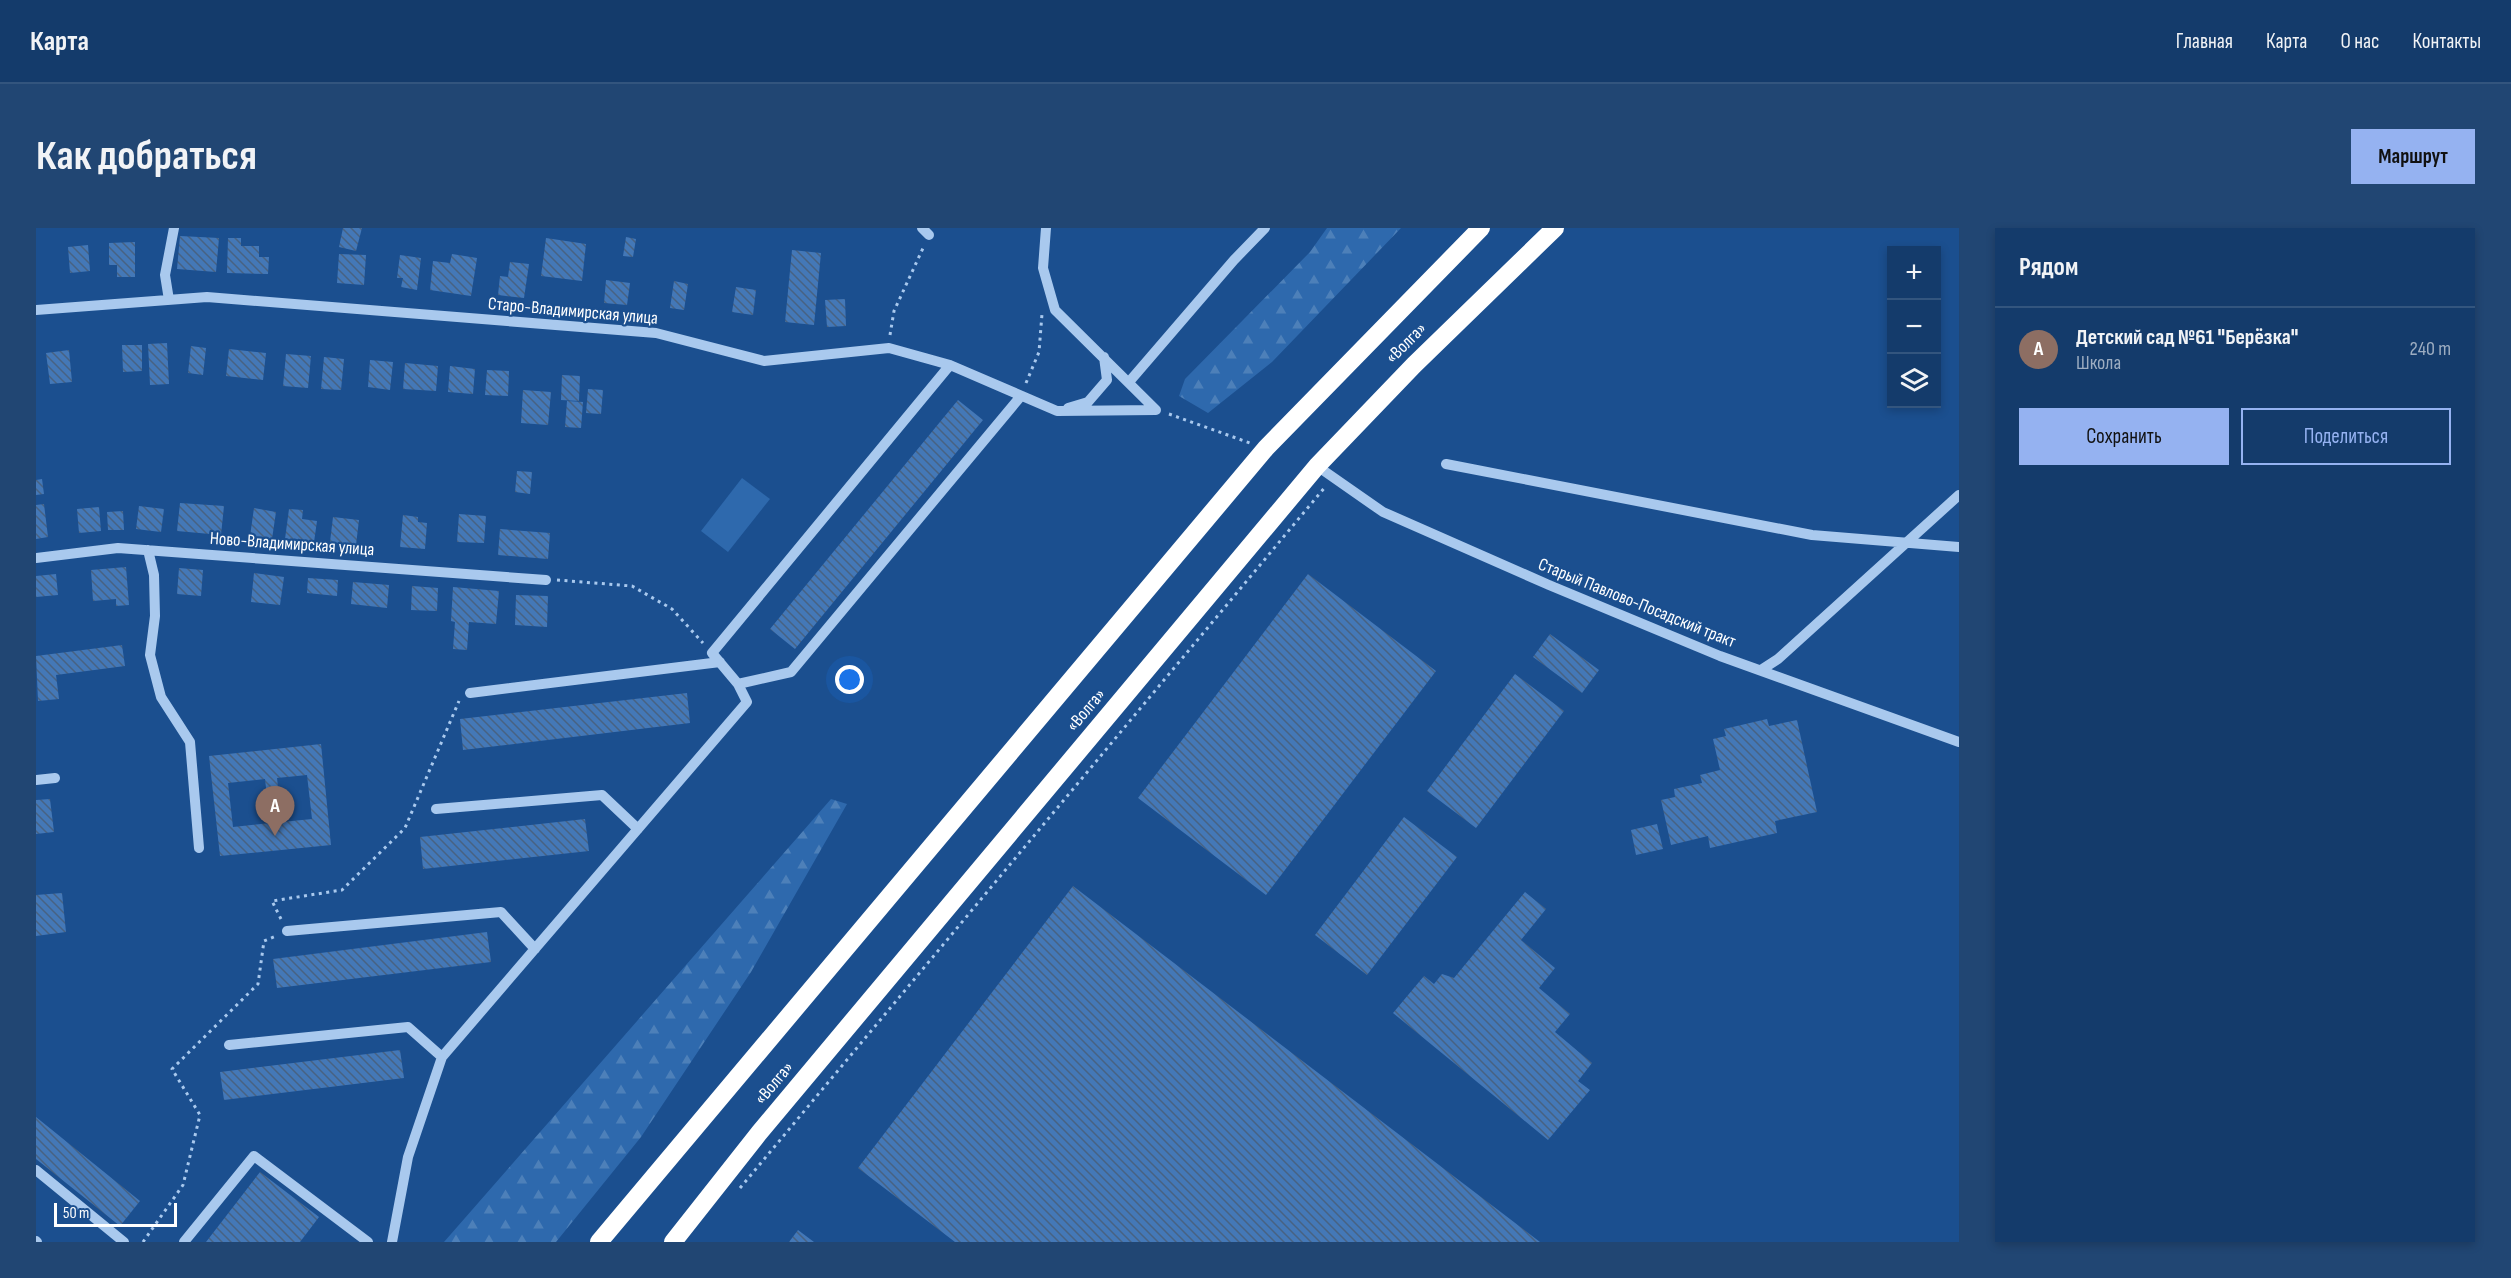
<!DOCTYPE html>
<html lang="ru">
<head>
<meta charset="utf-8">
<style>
  body { margin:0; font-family:"Sofia Sans Condensed",sans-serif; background:#214673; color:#f1f3f6 }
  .controls { position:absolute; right:18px; top:18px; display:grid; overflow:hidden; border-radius:0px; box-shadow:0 3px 9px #0003 }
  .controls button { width:54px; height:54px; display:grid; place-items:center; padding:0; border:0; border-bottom:2px solid #33557e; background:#143b6b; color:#f1f3f6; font:30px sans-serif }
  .scale { position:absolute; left:18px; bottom:15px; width:123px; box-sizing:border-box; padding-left:6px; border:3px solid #fff; border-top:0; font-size:16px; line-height:21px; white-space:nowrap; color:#fff; -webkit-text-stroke:4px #1b4f8f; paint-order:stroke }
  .you { position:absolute; left:814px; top:452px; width:21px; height:21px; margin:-15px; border:4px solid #fff; border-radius:50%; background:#1a73e8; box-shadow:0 0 0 9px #1a73e833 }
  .badge { display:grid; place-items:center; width:39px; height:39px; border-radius:50%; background:#95b2f1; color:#fff; font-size:20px; font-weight:700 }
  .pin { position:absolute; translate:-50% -50px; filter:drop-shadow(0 2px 3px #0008) }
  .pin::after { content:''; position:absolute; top:32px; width:21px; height:18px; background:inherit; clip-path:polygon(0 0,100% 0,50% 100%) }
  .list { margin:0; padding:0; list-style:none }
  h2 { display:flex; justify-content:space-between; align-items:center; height:78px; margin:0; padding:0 24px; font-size:26px }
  h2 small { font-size:20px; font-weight:400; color:#9dadc1 }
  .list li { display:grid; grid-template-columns:39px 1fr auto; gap:18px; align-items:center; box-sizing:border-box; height:84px; padding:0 24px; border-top:2px solid #33557e }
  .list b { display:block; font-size:22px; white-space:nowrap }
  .list p { margin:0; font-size:20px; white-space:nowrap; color:#9dadc1 }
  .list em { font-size:20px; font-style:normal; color:#9dadc1 }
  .actions { display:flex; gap:12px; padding:18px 24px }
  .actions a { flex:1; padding:14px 0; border:2px solid #95b2f1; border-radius:0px; text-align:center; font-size:21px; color:#95b2f1 }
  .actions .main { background:#95b2f1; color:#111 }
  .icon { flex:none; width:33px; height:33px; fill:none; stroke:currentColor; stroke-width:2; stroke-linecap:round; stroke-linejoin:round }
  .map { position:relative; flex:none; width:1923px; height:1014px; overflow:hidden; border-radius:0px }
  header { display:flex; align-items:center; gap:36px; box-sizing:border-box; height:84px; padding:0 30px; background:#143b6b; border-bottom:2px solid #33557e }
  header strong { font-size:28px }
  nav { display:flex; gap:33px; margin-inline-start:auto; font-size:21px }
  .intro { display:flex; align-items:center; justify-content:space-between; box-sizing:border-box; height:144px; padding:0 36px }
  h1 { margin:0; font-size:42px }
  .button { padding:15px 27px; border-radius:0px; background:#95b2f1; color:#111; font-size:21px; font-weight:700 }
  main { display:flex; gap:36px; padding:0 36px }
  aside { flex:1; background:#143b6b; border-radius:0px; box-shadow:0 3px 9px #0003 }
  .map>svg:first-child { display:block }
</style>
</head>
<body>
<header>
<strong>Карта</strong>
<nav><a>Главная</a><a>Карта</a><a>О нас</a><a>Контакты</a></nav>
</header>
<div class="intro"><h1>Как добраться</h1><a class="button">Маршрут</a></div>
<main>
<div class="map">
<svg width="1923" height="1014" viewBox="0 0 1923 1014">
  <defs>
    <pattern id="forest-firs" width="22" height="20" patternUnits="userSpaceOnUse" patternTransform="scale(1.5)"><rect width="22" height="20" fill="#2e69ad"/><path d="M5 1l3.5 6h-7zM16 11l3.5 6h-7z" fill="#4d80b9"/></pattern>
    <pattern id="building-back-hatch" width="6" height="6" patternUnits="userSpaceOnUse" patternTransform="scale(1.5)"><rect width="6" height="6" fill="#4478b7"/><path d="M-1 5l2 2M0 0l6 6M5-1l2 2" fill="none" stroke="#486282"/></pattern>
  </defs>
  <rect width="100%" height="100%" fill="#1b4f8f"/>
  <path fill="url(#forest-firs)" d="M1291,0H1365L1236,134L1172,185L1143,168L1149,151L1274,24Z
    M795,571L811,576L715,744L605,909L520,1014H408Z"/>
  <path fill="#2e69ad" d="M706,250L734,271L692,324L665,303Z"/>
  <path fill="url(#building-back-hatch)" fill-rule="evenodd" d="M307,0H326L320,23L303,19Z
    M144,8L183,10L180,44L141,41Z
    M590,9L600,11L597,29L587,28Z
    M192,10H205V18H223V29H233L232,46L191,45Z
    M510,10L550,16L546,53L505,48Z
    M99,14V49H81V37H73V15Z
    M52,17L54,43L34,45L32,19Z
    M756,22L785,25L778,97L749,94Z
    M303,26L330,27L328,57L301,55Z
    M416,26L441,30L435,68L394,62L397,33L414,35Z
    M364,27L385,30L381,62L365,59L367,50H361Z
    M474,34L493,36L488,70L462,67L464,48L472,49Z
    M570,52L594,55L591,77L568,75Z
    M638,53L652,56L648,82L634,80Z
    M700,59L720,62L717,87L696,84Z
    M809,71L810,98L791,99L789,72Z
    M131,115L133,156L114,157L112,116Z
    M86,117H106V143L87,144Z
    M155,118L170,120L167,147L152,145Z
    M193,121L230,125L227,152L190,148Z
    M33,122L36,154L14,156L10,125Z
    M250,126L275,128L272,160L247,158Z
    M288,129L308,131L305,162L285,161Z
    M334,132L357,134L354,162L332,159Z
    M369,135L402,138L400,163L367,161Z
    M414,138L439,141L437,166L412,164Z
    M451,142L473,143L472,168L449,167Z
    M526,147L544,148L543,173L525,172Z
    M552,161L567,162L565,186L550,185Z
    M487,162L515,164L512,197L485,195Z
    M922,172L947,192L759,421L734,401Z
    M531,173L547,174L545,200L529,199Z
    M481,243L496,244L494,266L479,264Z
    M6,251L8,266L0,267V252Z
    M144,275L188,278L185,307L141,303Z
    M8,276L12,309L0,311V277Z
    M103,278L128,281L125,304L100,301Z
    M63,279L65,303L43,305L41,281Z
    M218,280L240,284L236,311L214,308Z
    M253,281L267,282L266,291L281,293L278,314L249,311Z
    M87,283L88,302H72L71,284Z
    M423,286L450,288L448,315L421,314Z
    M367,287L382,289V294L391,295L389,321L364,319Z
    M297,289L323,292L320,317L294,314Z
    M464,301L514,305L512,331L462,327Z
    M90,339L93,377L80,378V371L57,373L55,342Z
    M143,340L167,342L165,368L141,366Z
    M218,345L248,349L244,377L215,374Z
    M20,346L22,367L0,369V348Z
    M1272,346L1400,443L1230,667L1102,570Z
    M272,350L302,352L301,368L271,365Z
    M317,354L353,357L351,380L315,376Z
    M376,358L402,360L401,383L375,382Z
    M417,359L463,363L460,396L433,394L431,422L417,421L419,394L415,393Z
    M480,367L512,368L511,399L479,397Z
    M1514,406L1563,442L1546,465L1497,429Z
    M86,417L89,438L20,447L23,471L2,473L0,428Z
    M1479,446L1528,483L1440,600L1391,563Z
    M651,465L654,495L427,522L424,491Z
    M1731,491L1733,498L1761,492L1781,584L1739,593L1741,605L1674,620L1672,608L1635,617L1625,572L1639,569L1638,561L1666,555L1664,547L1684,542L1677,511L1690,508L1688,501Z
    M285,516L295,617L184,628L173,528ZM271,547L276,591L246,594L241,550ZM229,551L234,595L197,599L192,555Z
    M14,571L18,604L0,606V572Z
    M1368,589L1421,629L1331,747L1279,707Z
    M549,591L553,623L387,641L384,609Z
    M1621,596L1627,621L1600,627L1595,602Z
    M1037,658L1504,1014H919L822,940Z
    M1489,664L1510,681L1485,712L1519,740L1503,760L1534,786L1519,804L1556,835L1542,853L1554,862L1512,912L1357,785L1388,748L1398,756L1406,746L1418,750Z
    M26,665L30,704L0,708V667Z
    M451,704L455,734L241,760L237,731Z
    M364,822L368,850L188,872L184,844Z
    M0,889L104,973L84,998L0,931Z
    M224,944L283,989L264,1014H170Z
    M762,1002L778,1014H753Z"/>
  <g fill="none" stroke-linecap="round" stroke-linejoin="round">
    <path stroke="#a9c9ee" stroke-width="3" stroke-dasharray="3 4.5" stroke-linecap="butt" d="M854,107L858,83L888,18
      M990,155L1003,124L1006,86
      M1133,186L1214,215
      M521,352L596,358L636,381L667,415
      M245,691L236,673L306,662L369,600L423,473
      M704,960L1290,258
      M107,1014L147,957L164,887L136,841L222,756L228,713L240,708"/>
    <path stroke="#a9c9ee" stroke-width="10" d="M886,0L893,7
      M1010,0L1007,40L1019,82L1120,182
      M133,72L129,47L138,0
      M0,82L171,69L620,105L728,133L853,120L914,137L1021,183L1120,182
      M1093,154L1198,32L1229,0
      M1032,180L1052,174L1071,152L1068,129
      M1410,236L1776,307L1923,319
      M1281,238L1347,284L1513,357L1684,428L1923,514
      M112,322L118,347L119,388L114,427L125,469L154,514L163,620
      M0,330L82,320L510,352
      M1725,442L1742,431L1923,267
      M702,456L755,444L985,168
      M434,465L684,434
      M0,552L19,550
      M400,581L566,567L602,601
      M251,703L465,684L499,721
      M193,817L372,799L406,829
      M0,942L88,1014
      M0,1013L1,1014
      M148,1014L218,928L332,1014
      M356,1014L372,929L406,829L711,474L702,456L676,425L914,137"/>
    <path stroke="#fff" stroke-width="18" d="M563,1014L1230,220L1445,0
      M637,1014L723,905L1281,238L1378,137L1519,0"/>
  </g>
  <g text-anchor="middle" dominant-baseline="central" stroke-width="4.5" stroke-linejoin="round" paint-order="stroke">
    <g font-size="18" fill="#fff" stroke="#1b4f8f">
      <text transform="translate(537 83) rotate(5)">Старо-Владимирская улица</text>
      <text transform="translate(1370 115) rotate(-45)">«Волга»</text>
      <text transform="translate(256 316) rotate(4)">Ново-Владимирская улица</text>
      <text transform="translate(1601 375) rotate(22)">Старый Павлово-Посадский тракт</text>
      <text transform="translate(1050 482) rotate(-50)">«Волга»</text>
      <text transform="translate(738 855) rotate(-50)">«Волга»</text>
    </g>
  </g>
</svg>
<div class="controls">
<button>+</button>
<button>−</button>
<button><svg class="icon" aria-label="layers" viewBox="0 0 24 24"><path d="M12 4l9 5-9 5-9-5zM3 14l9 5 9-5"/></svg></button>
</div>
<div class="scale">50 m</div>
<div class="you"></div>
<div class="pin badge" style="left:239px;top:608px;background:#8d6e63">A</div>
</div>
<aside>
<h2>Рядом<small></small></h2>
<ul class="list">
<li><span class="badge" style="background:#8d6e63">A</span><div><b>Детский сад №61 &quot;Берёзка&quot;</b><p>Школа</p></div><em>240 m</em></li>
</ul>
<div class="actions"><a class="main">Сохранить</a><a>Поделиться</a></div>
</aside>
</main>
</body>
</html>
